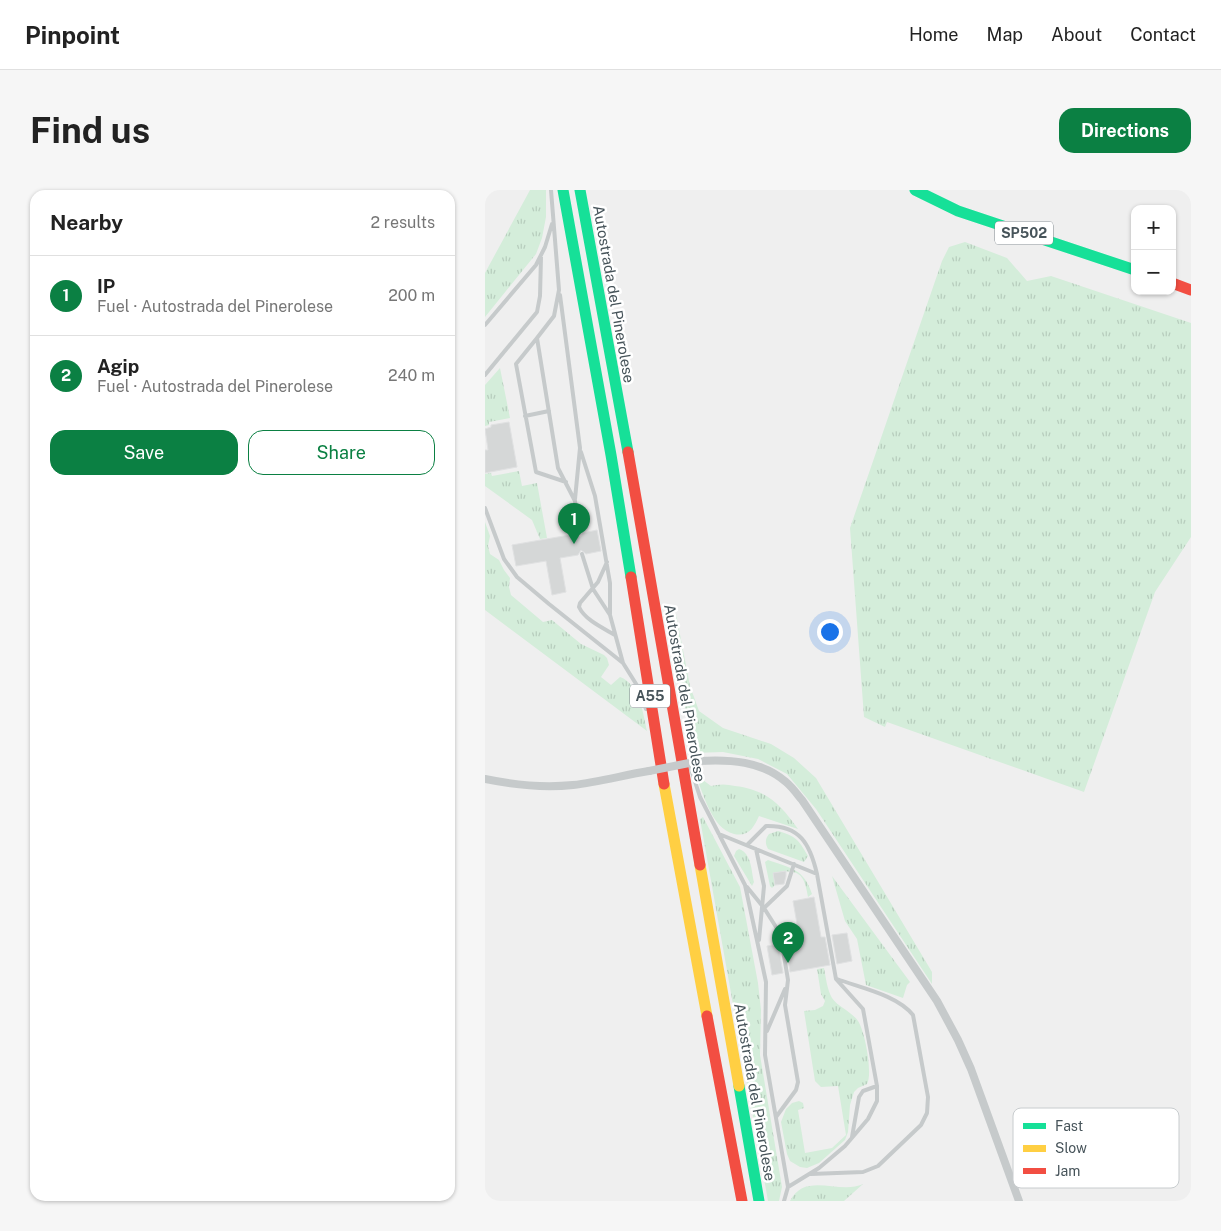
<!DOCTYPE html>
<html lang="en">
<head>
<meta charset="utf-8">
<style>
  body { margin:0; font-family:"Public Sans",sans-serif; background:#f6f6f6; color:#222 }
  .controls { position:absolute; right:15px; top:15px; display:grid; overflow:hidden; border-radius:10px; box-shadow:0 1px 4px #0004 }
  .controls button { width:45px; height:45px; display:grid; place-items:center; padding:0; border:0; border-bottom:1px solid #e0e0e0; background:#fff; color:#222; font:25px sans-serif }
  .you { position:absolute; left:344px; top:441px; width:18px; height:18px; margin:-12px; border:4px solid #fff; border-radius:50%; background:#1a73e8; box-shadow:0 0 0 8px #1a73e833 }
  .badge { display:grid; place-items:center; width:32px; height:32px; border-radius:50%; background:#0b8043; color:#fff; font-size:16px; font-weight:700 }
  .pin { position:absolute; translate:-50% -41px; filter:drop-shadow(0 1px 2px #0008) }
  .pin::after { content:''; position:absolute; top:26px; width:18px; height:15px; background:inherit; clip-path:polygon(0 0,100% 0,50% 100%) }
  .list { margin:0; padding:0; list-style:none }
  h2 { display:flex; justify-content:space-between; align-items:center; height:65px; margin:0; padding:0 20px; font-size:21px }
  h2 small { font-size:16px; font-weight:400; color:#767676 }
  .list li { display:grid; grid-template-columns:32px 1fr auto; gap:15px; align-items:center; box-sizing:border-box; height:80px; padding:0 20px; border-top:1px solid #e0e0e0 }
  .list b { display:block; font-size:19px; white-space:nowrap }
  .list p { margin:0; font-size:16px; white-space:nowrap; color:#767676 }
  .list em { font-size:16px; font-style:normal; color:#767676 }
  .actions { display:flex; gap:10px; padding:15px 20px }
  .actions a { flex:1; padding:11px 0; border:1px solid #0b8043; border-radius:15px; text-align:center; font-size:18px; color:#0b8043 }
  .actions .main { background:#0b8043; color:#fff }
  .map { position:relative; flex:none; width:706px; height:1011px; overflow:hidden; border-radius:15px }
  header { display:flex; align-items:center; gap:30px; box-sizing:border-box; height:70px; padding:0 25px; background:#fff; border-bottom:1px solid #e0e0e0 }
  header strong { font-size:24px }
  nav { display:flex; gap:28px; margin-inline-start:auto; font-size:18px }
  .intro { display:flex; align-items:center; justify-content:space-between; box-sizing:border-box; height:120px; padding:0 30px }
  h1 { margin:0; font-size:35px }
  .button { padding:12px 22px; border-radius:15px; background:#0b8043; color:#fff; font-size:18px; font-weight:700 }
  main { display:flex; gap:30px; padding:0 30px }
  aside { flex:1; background:#fff; border-radius:15px; box-shadow:0 1px 4px #0004 }
  .map>svg:first-child { display:block }
</style>
</head>
<body>
<header>
<strong>Pinpoint</strong>
<nav><a>Home</a><a>Map</a><a>About</a><a>Contact</a></nav>
</header>
<div class="intro"><h1>Find us</h1><a class="button">Directions</a></div>
<main>
<aside>
<h2>Nearby<small>2 results</small></h2>
<ul class="list">
<li><span class="badge">1</span><div><b>IP</b><p>Fuel · Autostrada del Pinerolese</p></div><em>200 m</em></li>
<li><span class="badge">2</span><div><b>Agip</b><p>Fuel · Autostrada del Pinerolese</p></div><em>240 m</em></li>
</ul>
<div class="actions"><a class="main">Save</a><a>Share</a></div>
</aside>
<div class="map">
<svg width="706" height="1011" viewBox="0 0 706 1011">
  <defs>
    <pattern id="grass-tufts" width="24" height="20" patternUnits="userSpaceOnUse" patternTransform="scale(1.25)"><rect width="24" height="20" fill="#d4edda"/><path d="M3 7l-1-3M5 7V3M7 7l1-3M15 17l-1-3M17 17v-4M19 17l1-3" fill="none" stroke="#b7cdbd"/></pattern>
  </defs>
  <rect width="100%" height="100%" fill="#efefef"/>
  <path fill="url(#grass-tufts)" d="M45,0H61V27L57,48L51,64L0,127V83Z
    M480,52L522,68L542,91L566,86L706,133V347L670,402L599,602L402,532L400,537L379,527L365,338L457,71L464,57Z
    M15,178L25,228L4,232V235L0,236V195Z
    M34,281L37,296L52,293L62,348L55,349L47,330L0,296V284L6,283L7,286Z
    M0,332L5,346L3,356L5,364L14,370L19,380L25,388L24,397L26,405L58,432L67,430L96,454L119,465L122,468L124,475L116,487L126,495L135,487C155,494 158,524 162,541L0,420Z
    M191,424L205,496L214,521L238,538L286,554L309,568L331,588L447,782V794L331,619L302,584L273,569L238,562L208,563L184,426Z
    M210,584L226,596C234,594 242,594 250,596C282,600 295,614 313,639L274,626C269,637 264,647 249,644C226,638 219,604 210,584Z
    M218,627L255,697L273,793L276,820L275,865L297,997L294,1011H283L215,629Z
    M293,641C312,647 313,649 323,666L319,672L283,659C280,653 280,649 284,644Z
    M254,659C267,664 266,680 269,692L267,696L249,666L251,661Z
    M283,670C306,678 319,679 327,704L323,707C319,681 312,679 288,683L290,695L287,698L285,696L280,672Z
    M347,686L425,792L422,795L418,808L381,795L372,749L360,731Z
    M339,778C341,788 342,799 347,808C353,817 366,821 373,831C380,841 388,884 382,894L373,898L369,902L365,915L363,942L360,950L334,973L322,978L315,977L305,971L302,964L296,932L301,919L307,913L314,911L318,913L319,918L313,920L320,963L347,958L361,945L353,896L336,897L330,891L319,821L330,820L338,816L340,811L336,804L332,779Z
    M378,994L359,1011H305C320,981 354,1005 378,994Z"/>
  <path fill="#d5d7d7" stroke="#e0e1e2" d="M24,232L32,277L0,283V260H3L0,239L6,237V235Z
    M112,340L116,361L101,364L96,360L93,365L75,368L81,402L67,405L61,371L31,376L27,355L90,344L95,347L98,343Z
    M301,681V686L299,694L290,695L288,683Z
    M329,707L336,747H340L345,775L305,782L301,753L315,751L308,711Z
    M362,743L367,771L352,774L347,745Z
    M293,754L298,783L287,785L282,756Z"/>
  <g fill="none" stroke-linecap="round" stroke-linejoin="round">
    <path stroke="#c6cacb" stroke-width="4" d="M66,0L74,100L69,126L52,148L73,278L90,311L94,343
      M75,105L95,258L90,309
      M0,135L51,75L60,57L67,34
      M52,148L31,174L51,282L81,292
      M0,185L52,122L55,106L56,67
      M40,226L64,221
      M96,262L110,306L125,393V424
      M0,318L19,369L32,387L64,414L138,473
      M97,364L108,399L125,425L138,473L153,497L161,519
      M122,372L113,392L95,413L94,417C100,430 118,438 130,445
      M204,573L215,607L260,695L281,792L280,865L303,997L299,1011
      M234,644L332,684L351,789L378,819L392,896V911L383,929L360,956L334,978L303,997
      M262,655L281,636C315,635 325,654 332,684
      M271,659L279,696L274,750
      M262,697L279,718L291,737L296,748L303,790L300,815L313,892L311,900L291,927
      M279,718L302,696L309,674
      M282,841L300,799
      M367,947L374,907L378,901L392,896
      M326,984L378,982L393,976L436,935L442,923L443,907L428,825C412,805 376,798 352,789"/>
    <path stroke="#c6cacb" stroke-width="8" d="M214,571C244,569 277,571 301,592C307,597 312,604 317,610L452,811L473,850L486,879L534,1011
      M0,589C29,595 59,598 88,595C114,592 139,585 164,581"/>
    <path stroke="#16e098" stroke-width="11" d="M78,0L126,265L146,387
      M95,0L143,262
      M430,0L473,21L650,80
      M254,896L274,1011"/>
    <path stroke="#ffcf43" stroke-width="11" d="M179,594L222,826
      M215,675L254,896"/>
    <path stroke="#f24e42" stroke-width="11" d="M687,93L706,100
      M143,262L215,675
      M146,387L179,594
      M222,826L257,1011"/>
    <path stroke="#c6cacb" stroke-width="8" d="M164,581L214,571"/>
  </g>
  <g text-anchor="middle" dominant-baseline="central" stroke-width="5" stroke-linejoin="round" paint-order="stroke">
    <g fill="#fff" stroke="#7e878c" stroke-width="1">
      <rect x="510" y="31.5" width="58" height="23" rx="4"/>
      <rect x="145" y="494.5" width="40" height="23" rx="4"/>
    </g>
    <g font-size="14" font-weight="bold" fill="#47545a">
      <text x="539" y="43">SP502</text>
      <text x="165" y="506">A55</text>
    </g>
    <g font-size="15" fill="#47545a" stroke="#fff">
      <text transform="translate(129 104) rotate(80)">Autostrada del Pinerolese</text>
      <text transform="translate(200 503) rotate(80)">Autostrada del Pinerolese</text>
      <text transform="translate(270 902) rotate(80)">Autostrada del Pinerolese</text>
    </g>
  </g>
  <rect x="528" y="918" width="166" height="80" rx="8" fill="#fff" stroke="#c8ccce" stroke-width="1"/>
  <rect x="538" y="933" width="23" height="6" fill="#16e098"/>
  <rect x="538" y="955" width="23" height="7" fill="#ffcf43"/>
  <rect x="538" y="978" width="23" height="6" fill="#f24e42"/>
  <g font-size="14" fill="#47545a">
    <text x="570" y="941">Fast</text>
    <text x="570" y="963">Slow</text>
    <text x="570" y="986">Jam</text>
  </g>
</svg>
<div class="controls">
<button>+</button>
<button>−</button>
</div>
<div class="you"></div>
<div class="pin badge" style="left:89px;top:354px">1</div>
<div class="pin badge" style="left:303px;top:773px">2</div>
</div>
</main>
</body>
</html>
